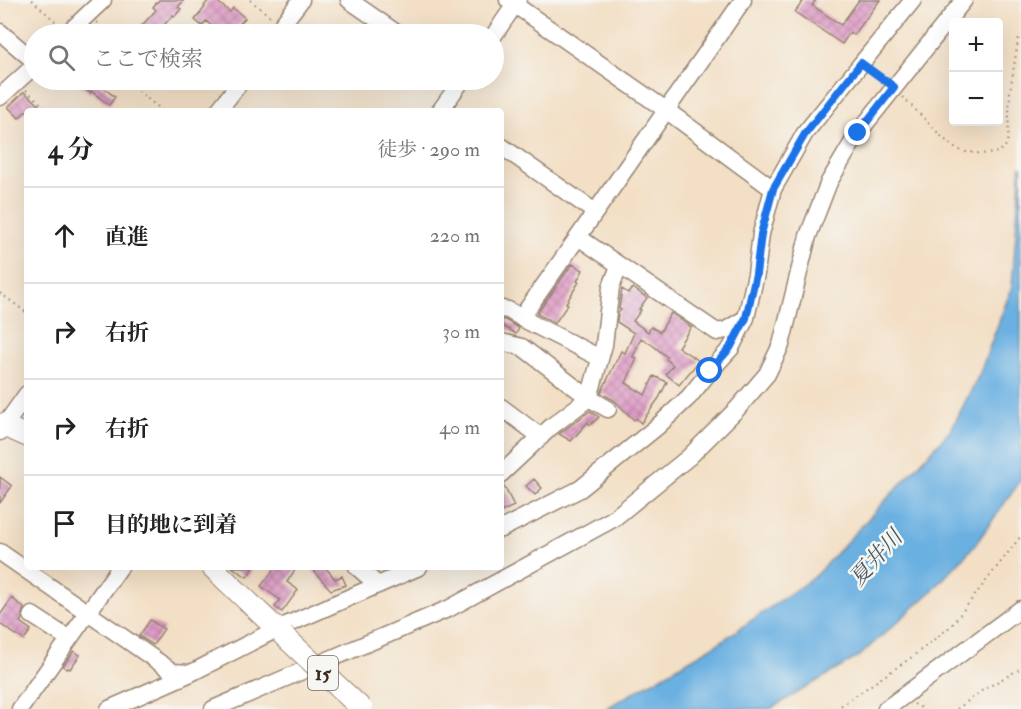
<!DOCTYPE html>
<html lang="ja">
<head>
<meta charset="utf-8">
<style>
  body { margin:0; font-family:"IM FELL Double Pica","Noto Serif JP",serif; background:#f6f6f6; color:#222 }
  .controls { position:absolute; right:18px; top:18px; display:grid; overflow:hidden; border-radius:6px; box-shadow:0 6px 24px #0002 }
  .controls button { width:54px; height:54px; display:grid; place-items:center; padding:0; border:0; border-bottom:2px solid #e0e0e0; background:#fff; color:#222; font:30px sans-serif }
  .stop { position:absolute; width:18px; height:18px; margin:-14px; border:4px solid #1a73e8; border-radius:50%; background:#fff }
  .stop.end { background:#1a73e8; border-color:#fff; box-shadow:0 2px 6px #0008 }
  .list { margin:0; padding:0; list-style:none }
  h2 { display:flex; justify-content:space-between; align-items:center; height:78px; margin:0; padding:0 24px; font-size:26px }
  h2 small { font-size:20px; font-weight:400; color:#767676 }
  .list li { display:grid; grid-template-columns:39px 1fr auto; gap:18px; align-items:center; box-sizing:border-box; height:96px; padding:0 24px; border-top:2px solid #e0e0e0 }
  .list b { display:block; font-size:22px; white-space:nowrap }
  .list em { font-size:20px; font-style:normal; color:#767676 }
  .icon { flex:none; width:33px; height:33px; fill:none; stroke:currentColor; stroke-width:2; stroke-linecap:round; stroke-linejoin:round }
  .map { position:relative; flex:none; width:1021px; height:709px; overflow:hidden }
  .search { position:absolute; background:#fff; box-shadow:0 6px 24px #0002; left:24px; top:24px; width:480px; height:66px; display:flex; align-items:center; gap:15px; box-sizing:border-box; padding:0 21px; border-radius:33px; color:#767676; font-size:22px }
  .panel { position:absolute; background:#fff; box-shadow:0 6px 24px #0002; left:24px; top:108px; width:480px; height:462px; border-radius:6px }
  .map>svg:first-child { display:block }
</style>
</head>
<body>
<div class="map">
<svg width="1021" height="709" viewBox="0 0 1021 709">
  <defs>
    <pattern id="building-cross-hatch" width="8" height="8" patternUnits="userSpaceOnUse" patternTransform="scale(1.5)"><rect width="8" height="8" fill="#de9ac5"/><path d="M0 0l8 8M0 8l8-8" fill="none" stroke="#b57e9f"/></pattern>
  </defs>
  <rect width="100%" height="100%" fill="#f6f6f2"/>
  <filter id="ink" filterUnits="userSpaceOnUse"><feTurbulence type="fractalNoise" baseFrequency=".0167" numOctaves="2"/><feDisplacementMap in="SourceGraphic" scale="12" xChannelSelector="R" yChannelSelector="G"/><feConvolveMatrix kernelMatrix="1 2 1 2 8 2 1 2 1" color-interpolation-filters="sRGB"/></filter>
  <filter id="wash" filterUnits="userSpaceOnUse"><feTurbulence type="fractalNoise" baseFrequency=".008" numOctaves="4" result="noise"/><feDisplacementMap in="SourceGraphic" scale="24" xChannelSelector="R" yChannelSelector="G"/><feGaussianBlur stdDeviation="1.35" result="paint"/><feColorMatrix in="noise" values="0 0 0 0 0 0 0 0 0 0 0 0 0 0 0 0 0 1.4 0 .05"/><feComposite in="paint" operator="in"/></filter>
  <g filter="url(#wash)">
    <rect width="100%" height="100%" fill="#f3dfc5"/>
    <path fill="#6ab0e1" stroke="#526d80" stroke-width="1.5" d="M1021,166V480L975,545L931,592L858,657L770,709H605L719,643L814,577L951,430L980,373L1012,287Z"/>
    <g id="blocks">
      <path fill="url(#building-cross-hatch)" d="M159,0H184L178,7L181,9L174,17L173,15L156,34H134L156,10L153,7Z
        M209,0H215L230,12L233,8L245,18L230,34H221L206,21L202,26L195,20L205,7L204,6Z
        M804,0H816L812,5L841,25L859,0H880L854,35L850,32L842,44L795,12Z
        M73,80H95L100,83L99,84L115,97L109,105L91,91L90,93Z
        M24,92L35,101L44,111H26L19,118L8,107Z
        M572,264L583,270L577,281L579,282L566,303L568,304L555,323L537,314Z
        M633,288L647,298L639,309L641,310L633,321L648,332L651,327L660,332L671,313L691,327L678,347L699,361L679,385L666,374L673,365L666,359L667,357L651,344L641,338L633,357L637,358L626,383L645,395L654,376L667,382L659,398L641,423L636,418L634,420L614,400L601,393L621,351L625,353L634,333L617,322L618,313L621,310L619,309L622,289L628,293Z
        M501,320H505L519,328L516,334L501,325Z
        M590,411L599,417L590,425L588,422L571,441L559,434Z
        M0,477L12,486L0,503Z
        M534,479L542,488L535,495L526,486Z
        M501,484H503L514,506L501,512Z
        M232,567H254L247,577Z
        M276,567H297L287,582L298,590L282,612L275,607L280,600L261,586Z
        M310,567H325L335,579L342,576L346,585L331,590Z
        M12,598L24,608L22,614V619L20,622L31,630L24,640L0,624V615Z
        M150,620L164,629L153,645L139,636Z
        M74,651L80,655L70,669L68,668L67,669L63,666Z"/>
    </g>
  </g>
  <g filter="url(#ink)">
    <use href="#blocks" fill-opacity="0" stroke="#978472" stroke-width="1.5"/>
    <g fill="none" stroke-linecap="round" stroke-linejoin="round">
      <defs>
        <path id="minor" d="M349,0L398,34
          M508,0L666,110L773,189
          M743,0L578,237L717,332L726,330L746,318
          M0,32L34,61
          M67,34L103,0
          M275,34L301,0
          M494,35L518,0
          M0,97L34,66
          M218,111L242,80
          M440,111L462,80
          M501,146L595,212
          M501,309L508,310L529,322L600,358
          M521,318L578,237
          M501,342L522,347L589,398L608,409
          M501,407L541,437
          M0,432L27,394
          M501,474L552,426L589,398L604,345L611,287L619,266
          M501,529L580,489L658,426L689,397L710,371L731,348L746,318L756,274L761,234L773,189L805,133L913,0
          M0,552L173,672L190,673
          M357,567L378,585
          M32,615L69,639
          M20,709L120,567
          M109,709L191,673L277,629L419,567
          M213,709L450,608L613,519L689,457L737,409L767,374L781,345L808,236L829,182L858,133L964,0
          M886,709L1021,609"/>
        <path id="major" d="M0,424L27,436
          M212,567L284,636"/>
      </defs>
      <use href="#minor" stroke="#978472" stroke-width="19"/>
      <use href="#major" stroke="#978472" stroke-width="23"/>
      <path stroke="#978472" stroke-width="2" stroke-dasharray="1.5 4.5" stroke-linecap="butt" d="M32,0L57,23
        M250,0L271,17
        M97,22L109,34
        M873,72L883,79
        M124,80L130,85L163,111
        M26,90L49,111
        M903,97L943,138L956,149L966,152L988,154L998,152L1005,147L1008,139L1010,91L1019,35
        M0,293L27,313
        M914,704L923,709
        M836,709L912,657L951,626L1021,536
        M957,709L983,690L1021,668"/>
      <use href="#minor" stroke="#fff" stroke-width="16"/>
      <use href="#major" stroke="#fff" stroke-width="21"/>
      <defs>
        <path id="major-bridge" d="M284,636L362,709"/>
      </defs>
      <use href="#major-bridge" stroke="#978472" stroke-width="23" stroke-linecap="butt"/>
      <use href="#major-bridge" stroke="#fff" stroke-width="21"/>
    </g>
  </g>
  <g fill="none" stroke-linecap="round" stroke-linejoin="round" filter="url(#ink)">
    <path stroke="#1a73e8" stroke-width="8" d="M710,371L730,348L746,318L756,274L761,234L773,189L805,134L861,63L894,87L858,133"/>
  </g>
  <g text-anchor="middle" dominant-baseline="central" stroke-width="5" stroke-linejoin="round" paint-order="stroke">
    <rect fill="#f6f6f2" stroke="#73675e" stroke-width="1.5" x="308" y="656" width="30" height="34" rx="4.5"/>
    <g font-size="20" font-weight="bold" fill="#3b2a1e">
      <text x="323" y="673">15</text>
    </g>
    <g font-size="22" font-style="italic" fill="#4b5962" stroke="#f6f6f2">
      <text transform="translate(876 558) rotate(-48)">夏井川</text>
    </g>
  </g>
</svg>
<div class="controls">
<button>+</button>
<button>−</button>
</div>
<div class="stop" style="left:710px;top:371px"></div>
<div class="stop end" style="left:858px;top:133px"></div>
<div class="search"><svg class="icon" aria-label="search" viewBox="0 0 24 24"><circle cx="10" cy="10" r="6"/><path d="M15 15l6 6"/></svg>ここで検索</div>
<section class="panel">
<h2>4 分<small>徒歩 · 290 m</small></h2>
<ul class="list">
<li><svg class="icon" aria-label="ahead" viewBox="0 0 24 24"><path d="M12 20V5M6 11l6-6 6 6"/></svg><div><b>直進</b></div><em>220 m</em></li>
<li><svg class="icon" aria-label="right" viewBox="0 0 24 24"><path d="M7 20v-9h11M14 6l5 5-5 5"/></svg><div><b>右折</b></div><em>30 m</em></li>
<li><svg class="icon" aria-label="right" viewBox="0 0 24 24"><path d="M7 20v-9h11M14 6l5 5-5 5"/></svg><div><b>右折</b></div><em>40 m</em></li>
<li><svg class="icon" aria-label="arrive" viewBox="0 0 24 24"><path d="M6 21V4h12l-3 4 3 4H6"/></svg><div><b>目的地に到着</b></div></li>
</ul>
</section>
</div>
</body>
</html>
